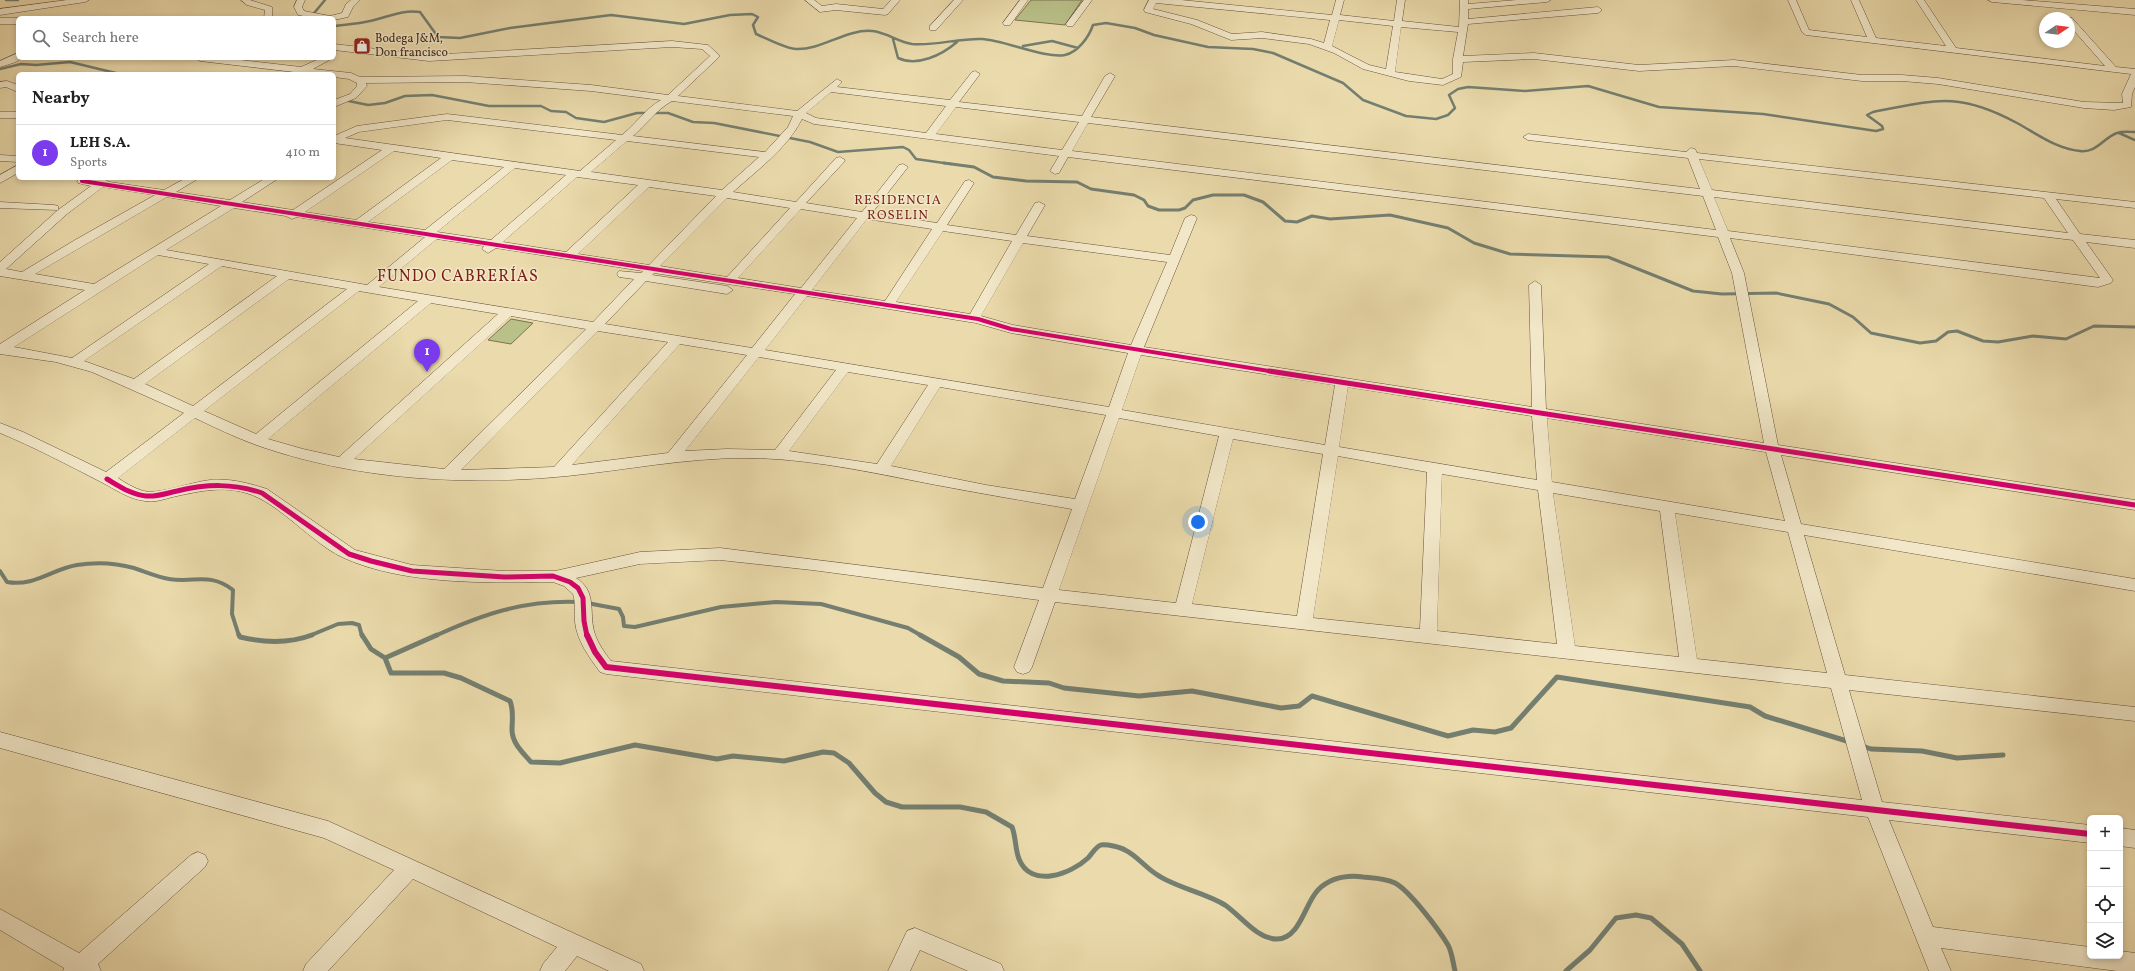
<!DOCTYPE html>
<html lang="en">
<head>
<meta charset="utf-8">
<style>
  body { margin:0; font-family:Vollkorn,serif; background:#f6f6f6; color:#222 }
  .controls { position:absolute; right:12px; bottom:12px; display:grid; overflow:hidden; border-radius:6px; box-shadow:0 2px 6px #0003 }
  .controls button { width:36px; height:36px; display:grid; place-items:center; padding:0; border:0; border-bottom:1px solid #e0e0e0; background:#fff; color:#222; font:20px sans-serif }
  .compass { position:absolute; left:2039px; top:12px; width:36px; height:36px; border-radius:50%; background:#fff; box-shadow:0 2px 6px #0003; rotate:77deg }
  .you { position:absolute; left:1198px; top:522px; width:14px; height:14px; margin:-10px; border:3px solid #fff; border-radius:50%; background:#1a73e8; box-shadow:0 0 0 6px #1a73e833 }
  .badge { display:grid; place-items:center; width:26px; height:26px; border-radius:50%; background:#7c3aed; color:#fff; font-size:13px; font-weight:700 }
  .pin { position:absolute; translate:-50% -33px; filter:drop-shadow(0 1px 2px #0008) }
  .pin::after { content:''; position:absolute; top:21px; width:14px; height:12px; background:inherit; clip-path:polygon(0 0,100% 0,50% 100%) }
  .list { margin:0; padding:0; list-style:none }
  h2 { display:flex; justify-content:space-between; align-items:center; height:52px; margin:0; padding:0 16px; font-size:17px }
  h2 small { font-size:13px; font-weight:400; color:#767676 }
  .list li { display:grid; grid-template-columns:26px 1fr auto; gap:12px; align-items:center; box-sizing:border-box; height:56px; padding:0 16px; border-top:1px solid #e0e0e0 }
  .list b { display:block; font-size:15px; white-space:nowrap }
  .list p { margin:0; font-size:13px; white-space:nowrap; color:#767676 }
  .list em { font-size:13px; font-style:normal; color:#767676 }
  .icon { flex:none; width:22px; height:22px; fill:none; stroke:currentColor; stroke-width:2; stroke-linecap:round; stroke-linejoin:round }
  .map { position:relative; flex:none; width:2135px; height:971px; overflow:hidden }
  .search { position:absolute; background:#fff; box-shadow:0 2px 6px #0003; left:16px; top:16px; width:320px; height:44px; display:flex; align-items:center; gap:10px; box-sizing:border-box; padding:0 14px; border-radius:6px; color:#767676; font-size:15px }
  .panel { position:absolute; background:#fff; box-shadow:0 2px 6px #0003; left:16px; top:72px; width:320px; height:108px; border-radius:6px }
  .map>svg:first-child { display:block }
</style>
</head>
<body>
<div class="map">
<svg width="2135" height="971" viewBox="0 0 2135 971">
  <rect width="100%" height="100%" fill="#ebdbac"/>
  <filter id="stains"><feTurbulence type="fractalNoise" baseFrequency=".005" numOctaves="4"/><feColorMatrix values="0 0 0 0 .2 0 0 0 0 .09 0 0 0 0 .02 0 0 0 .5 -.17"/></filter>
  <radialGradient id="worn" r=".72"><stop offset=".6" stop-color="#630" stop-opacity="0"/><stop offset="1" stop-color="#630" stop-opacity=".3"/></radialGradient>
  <path fill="#b9c088" stroke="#7c7250" d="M1031,0H1082L1065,25L1015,20Z
    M511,319L533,323L511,344L488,340Z"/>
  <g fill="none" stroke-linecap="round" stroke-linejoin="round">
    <path stroke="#747f71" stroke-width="2.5" d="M6,0H18
      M310,18L325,0
      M334,26C344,25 355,24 365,22C384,19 401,9 420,12L438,37L460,38L510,28L611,15L684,24L730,15L752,14L758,17L753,25L756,34C766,38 786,49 796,49C822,50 846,29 872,31C886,32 898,42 912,44C935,46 959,38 982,39C1004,40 1046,59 1065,55C1078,52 1089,37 1093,25L1106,23L1135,28L1154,35L1208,47L1253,49L1273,53L1343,83L1363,100L1406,116L1436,119L1448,115L1455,108L1449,95L1458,89L1468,87L1525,91L1588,86L1659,107L1763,114L1876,131L1883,129L1882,126L1867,115L1873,112C1935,100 1958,91 2017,123C2037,134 2057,149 2080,151C2097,153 2103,138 2117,133C2123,131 2129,132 2135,132
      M893,39L898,58C917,67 942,55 957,42
      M1023,46L1052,41L1078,48
      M0,69L21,64L36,65L70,62L120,74
      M334,101L344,100L368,105L385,103L405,96L432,95L489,106H541L551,111L566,112L576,118L604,122L637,113H668L693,122L714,123L810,142L838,152L903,147L909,150L916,159L951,164
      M2119,133L2135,140"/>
    <path stroke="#747f71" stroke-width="3" d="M944,163L974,167L993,177L1026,181L1077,182L1091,189L1134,195L1144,200L1148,206L1159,210H1179L1185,208L1193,200L1213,195H1244L1263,202L1285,221L1297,222L1312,216L1330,219L1390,215L1448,228L1474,243L1510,254L1608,257L1693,291L1722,294L1776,293L1829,304L1853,317L1871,333L1920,343L1936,341L1948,332L1957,331L1983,341L1998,342L2033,336L2066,339L2094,326L2135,327"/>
    <path stroke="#747f71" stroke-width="4" d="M0,571L7,582C34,587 52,569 77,565C95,562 116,563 134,568C146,572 157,577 169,579C195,583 210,572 233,590L232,614L239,636
      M587,603L619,609L623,617L624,626L635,627L721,607L776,602L821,604L908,628L922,636
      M309,636L338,624L352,623L359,625L362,636
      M435,636C483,614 524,600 578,602"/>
    <path stroke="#747f71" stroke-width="5" d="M239,635L240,637C265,643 288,644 312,635
      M362,635L371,649L385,658L391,673H444L461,678L510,701C514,711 512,720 512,730C512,743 523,753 531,762L560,763L635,745L717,759L733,756L784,761L823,752L834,753L849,763L875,793L886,802L902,807H960L986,812L1012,827C1016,837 1015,849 1019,859C1031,889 1071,874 1088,858C1093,853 1095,847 1101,845C1107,844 1120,847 1125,850C1136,855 1145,867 1156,874C1176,888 1204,892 1225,905C1241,916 1257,939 1277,939C1300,939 1305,903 1318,890C1330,878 1347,875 1363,877C1374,878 1385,878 1395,883C1410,891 1439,930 1448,945C1452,952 1453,963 1455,971
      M920,635L959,657L979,674L1003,681L1049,683L1064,688L1139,696L1192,691L1281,708L1299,706L1312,696L1448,736L1473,730L1495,732L1511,728L1557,677L1750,707L1765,716L1850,742
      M385,658L437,635
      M1862,746L1871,749L1922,751L1957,758L2003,755
      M1566,971L1590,950L1616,918L1636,915L1651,918L1682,944L1700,971"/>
    <defs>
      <path id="minor" d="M67,0H89L85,2L0,15V9Z
        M241,0H250L272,7V18H264L265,10L247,5Z
        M297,0H305L302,7L304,11L330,16L342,13L346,4L351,0H360L353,7L348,17L334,20V18H314L298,15L294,7Z
        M805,0H814L822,6L836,4L883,9L891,0H900L888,14L885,15L836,10L820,12Z
        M954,0H963L936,30H930V26Z
        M1020,0H1028L1010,25H1004L1003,23Z
        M1084,0H1092L1073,26H1067L1066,24Z
        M1149,0H1181L1332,15L1336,0H1344L1340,15L1394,21L1397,0H1405L1402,21L1459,27L1460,0H1468V4L1517,0H1551L1547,2L1468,9V19L1598,7L1602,10L1598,13L1468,24L1463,56L1534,53L1639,65L1734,60L1862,75H1902L1938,78L2084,102L2123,103L2122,94L2131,74L1806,35L1802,32L1788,0H1796L1809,30L1867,37L1851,0H1859L1876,38L1946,46L1916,0H1924L1956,48L2105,66L2069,25V18H2067H2072L2116,67L2135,69V87L2132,94L2131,107L2114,110L2084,108L1938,84L1902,81H1862L1734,66L1639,71L1534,59L1463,62L1461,77L1443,85L1409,81L1363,69L1334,53L1309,44L1262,38L1231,40L1191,24L1145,12L1144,10ZM1156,3L1330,20L1324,43L1311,39L1262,32L1232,34L1197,20L1153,9ZM1339,20L1393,26L1386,69L1369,65L1332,46ZM1401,27L1458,32L1453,59V74L1442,79L1395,72Z
        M1988,0H2022L2135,9V15L1992,2Z
        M0,18H18V24H0Z
        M672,41L708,45L720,56L678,96L797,111L837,79L842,82L837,87L950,100L972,72L975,71L980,74L959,102L1082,116L1105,76L1110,73L1115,76L1091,117L1700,189L1688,158L1528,140L1523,137L1528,134L1686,152L1691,148L1695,149L1697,153L2135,202V208L2056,199L2080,234L2135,240V248L2086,242L2113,280L2111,283L2098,287L1730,238L1744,273L1778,445L2135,500V510L1781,455L1801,524L2135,579V591L1804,535L1845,675L2135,707V721L1849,690L1882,802L2090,825V843L1889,820L1933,927L2090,947V956H2120V951L2135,953V971H2117L1941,948L1951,971H1929L1868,817L606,674L600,672C589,657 577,641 575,622C574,612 576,603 573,594L564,586L553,582C489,583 403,585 344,558C312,544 279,502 246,493C224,486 200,491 177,496C167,498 156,503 145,501C128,499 115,489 101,482C68,465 34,447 0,433V423L23,432L106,472L184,413L92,372L56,362L0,354V344L85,290L0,276V262L58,210L0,208V202L54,205L58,206V210L91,186L78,183L77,181L81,178L99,180L104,179L109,182L164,190L186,178H199L176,192L230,200L266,178H279L242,202L293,210L382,150L334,143V136L357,126L447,114L622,135C636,124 646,108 661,100L591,91L465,82L366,83L367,86L356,98L334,107V100L350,94L357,86V83L349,79L334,77V74H311L200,61L195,58H223L301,67L321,58H333L313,69L351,73L360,77L465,76L591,85L668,95L710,56L702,49L672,47L429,61L334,50V44L429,55ZM831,92L946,106L926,133L816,118L806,113ZM672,101L793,116L788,127L765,152L633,136C647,124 656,110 672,101ZM956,107L1079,122L1062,150L936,134ZM802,119L814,124L1059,156L1050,171L1055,174L1059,173L1068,157L1718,237L1732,273L1764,443L1546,409L1541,285L1535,281L1529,285L1532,407L1144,347L1197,218L1195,216L1191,215L1185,218L1170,255L1027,236L1045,205L1039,202L1035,203L1016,235L947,225L974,183L969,180L965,181L937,223L872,213L908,167L903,164L899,165L862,212L806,203L844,162L845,160L840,157L836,158L796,202L733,192C757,170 787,149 802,119ZM447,120L616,140L580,171L345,138L359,132ZM1088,123L1703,196L1716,230L1072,151ZM627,141L759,157L722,190L591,172ZM394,151L441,158L356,220L305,212ZM1699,159L2044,198L2068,233L1712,190ZM452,160L504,167L425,230L368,222ZM515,168L566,175L491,240L437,232ZM577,177L638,185L566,252L503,242ZM103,187L155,195L75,240L22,272L6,269L67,214ZM649,187L716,196L649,265L578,254ZM167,197L221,206L94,284L35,274ZM1714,197L2073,240L2100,278L1728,231ZM727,198L790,208L727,277L660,266ZM234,208L286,216L292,219L297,217L425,237L367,285L166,250ZM801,209L857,218L801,288L738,278ZM867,219L932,229L885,301L812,290ZM943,231L1012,241L970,314L896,302ZM437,239L484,246L482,249L488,253L496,248L643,271L641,273L619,271L617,274L619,277L634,279L593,322L379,287ZM1023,243L1167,262L1131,345L1013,325L981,316ZM158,255L209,264L72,358L14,347ZM222,266L277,276L134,379L84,361ZM654,273L795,294L752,348L605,324L646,281L727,294L733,290L727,286L652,275ZM289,279L347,289L193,406L145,384ZM359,291L418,301L256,434L204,411ZM807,296L976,323L1011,333L1128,353L1109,407L765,350ZM431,303L498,314L339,457L303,449L268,439ZM511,316L586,329L444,469L354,459ZM598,331L668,342L554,467L461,470ZM680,344L747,355L668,453L572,465ZM1141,355L1335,385L1325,445L1122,410ZM759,357L836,370L775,450L727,449L685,451ZM848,372L928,385L877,464L789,451ZM940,387L1106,415L1075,499L986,485L891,466ZM1348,387L1532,416L1537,480L1339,447ZM195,418C218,429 241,440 265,448C361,480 467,486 567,476C626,470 685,458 745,458C807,458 869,472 931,484C978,493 1025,501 1072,509L1043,588L720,548L640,552L555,571H504L412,565L355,550L267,489C248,483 230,478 210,480C191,482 159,495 143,491C134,488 125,483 118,478ZM1119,418L1219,436L1176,603L1059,590ZM1547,418L1766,452L1785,521L1552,482ZM1233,439L1323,454L1297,616L1192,604ZM1338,456L1427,472L1420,629L1313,618ZM1442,474L1538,490L1557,644L1437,631ZM1553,493L1660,511L1679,657L1575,646ZM1675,513L1788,532L1827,673L1697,659ZM720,560L812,570L1039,600L1014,667L1017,672L1023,674L1029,672L1032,667L1055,602L1831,688L1862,800L611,661C604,652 597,642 594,631C589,611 597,591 576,578L640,564Z
        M18,53V58H21L16,62L0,67V61Z
        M7,81L18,85V92L6,87L0,88V82Z
        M0,112H18V118H0Z
        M0,155L18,156V162L0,161Z
        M18,165V173L0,183V175Z
        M0,732L328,821L641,964L644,971H609L577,956L565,971H540L543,964L557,947L413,879L328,971H303L306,964L394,870L324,838L0,748Z
        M2120,828L2135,830V848L2120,846Z
        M198,852L205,855L208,861L205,867L98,964L101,971H63L64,968L0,930V909L79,953L191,855Z
        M915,928L1001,964L1004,971H968L920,950L910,971H888L907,931Z"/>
    </defs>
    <use href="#minor" stroke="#69523d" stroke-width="1"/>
    <use href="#minor" fill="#f2e8c9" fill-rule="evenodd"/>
    <defs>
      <path id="cycleway-far2" d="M82,181L978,319L1011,329L1275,372"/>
      <path id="cycleway-far1" d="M1269,371L2135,505
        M107,479C119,486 132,495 146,496C157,497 167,493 177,491C207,484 233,483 262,493L349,554L371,561L412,571L504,577L553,576L570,582L578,588L583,598L584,621L587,636"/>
      <path id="cycleway" d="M587,635L595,652L606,667L2090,834"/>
    </defs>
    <use href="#cycleway-far2" stroke="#f2e8c9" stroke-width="6"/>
    <use href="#cycleway-far1" stroke="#f2e8c9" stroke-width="8"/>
    <use href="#cycleway" stroke="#f2e8c9" stroke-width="9"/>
    <use href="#cycleway-far2" stroke="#d6006c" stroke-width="4"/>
    <use href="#cycleway-far1" stroke="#d6006c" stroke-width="5"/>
    <use href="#cycleway" stroke="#d6006c" stroke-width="6"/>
  </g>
  <defs>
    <symbol id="shop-square" viewBox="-11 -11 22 22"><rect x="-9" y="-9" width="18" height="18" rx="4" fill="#8f2418" stroke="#f2e8c9"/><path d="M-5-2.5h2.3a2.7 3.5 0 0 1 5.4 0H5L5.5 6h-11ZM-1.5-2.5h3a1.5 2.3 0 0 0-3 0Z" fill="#fff"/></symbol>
  </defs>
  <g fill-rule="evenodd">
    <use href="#shop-square" x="352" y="36" width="20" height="20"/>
  </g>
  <g text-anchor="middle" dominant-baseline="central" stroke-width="3" stroke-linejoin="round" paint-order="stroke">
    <g font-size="12" fill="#3e2518" stroke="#f2e8c9" text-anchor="start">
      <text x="375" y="39">Bodega J&amp;M,<tspan x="375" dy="14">Don francisco</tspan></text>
    </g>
    <g font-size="13" letter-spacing="1" fill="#7a1f14" stroke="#f2e8c9">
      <text x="898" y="201">RESIDENCIA<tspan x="898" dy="15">ROSELIN</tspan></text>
    </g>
    <g font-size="16" letter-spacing="1" fill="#7a1f14" stroke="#f2e8c9">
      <text x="458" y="277">FUNDO CABRERÍAS</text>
    </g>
  </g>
  <rect width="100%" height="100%" filter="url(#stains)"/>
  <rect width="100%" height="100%" fill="url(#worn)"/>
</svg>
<div class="controls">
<button>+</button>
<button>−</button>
<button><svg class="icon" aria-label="locate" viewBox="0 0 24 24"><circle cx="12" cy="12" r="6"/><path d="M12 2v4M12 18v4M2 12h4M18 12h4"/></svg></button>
<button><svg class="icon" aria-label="layers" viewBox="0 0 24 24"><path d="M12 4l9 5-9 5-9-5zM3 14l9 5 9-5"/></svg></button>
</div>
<svg class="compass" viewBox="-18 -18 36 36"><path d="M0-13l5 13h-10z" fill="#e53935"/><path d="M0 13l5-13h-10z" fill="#767676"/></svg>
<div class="you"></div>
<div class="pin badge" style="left:427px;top:372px">1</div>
<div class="search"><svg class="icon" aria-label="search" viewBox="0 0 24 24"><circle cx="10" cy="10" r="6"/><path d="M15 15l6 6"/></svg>Search here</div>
<section class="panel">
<h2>Nearby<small></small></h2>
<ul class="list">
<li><span class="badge">1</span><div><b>LEH S.A.</b><p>Sports</p></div><em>410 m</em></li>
</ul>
</section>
</div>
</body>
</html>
